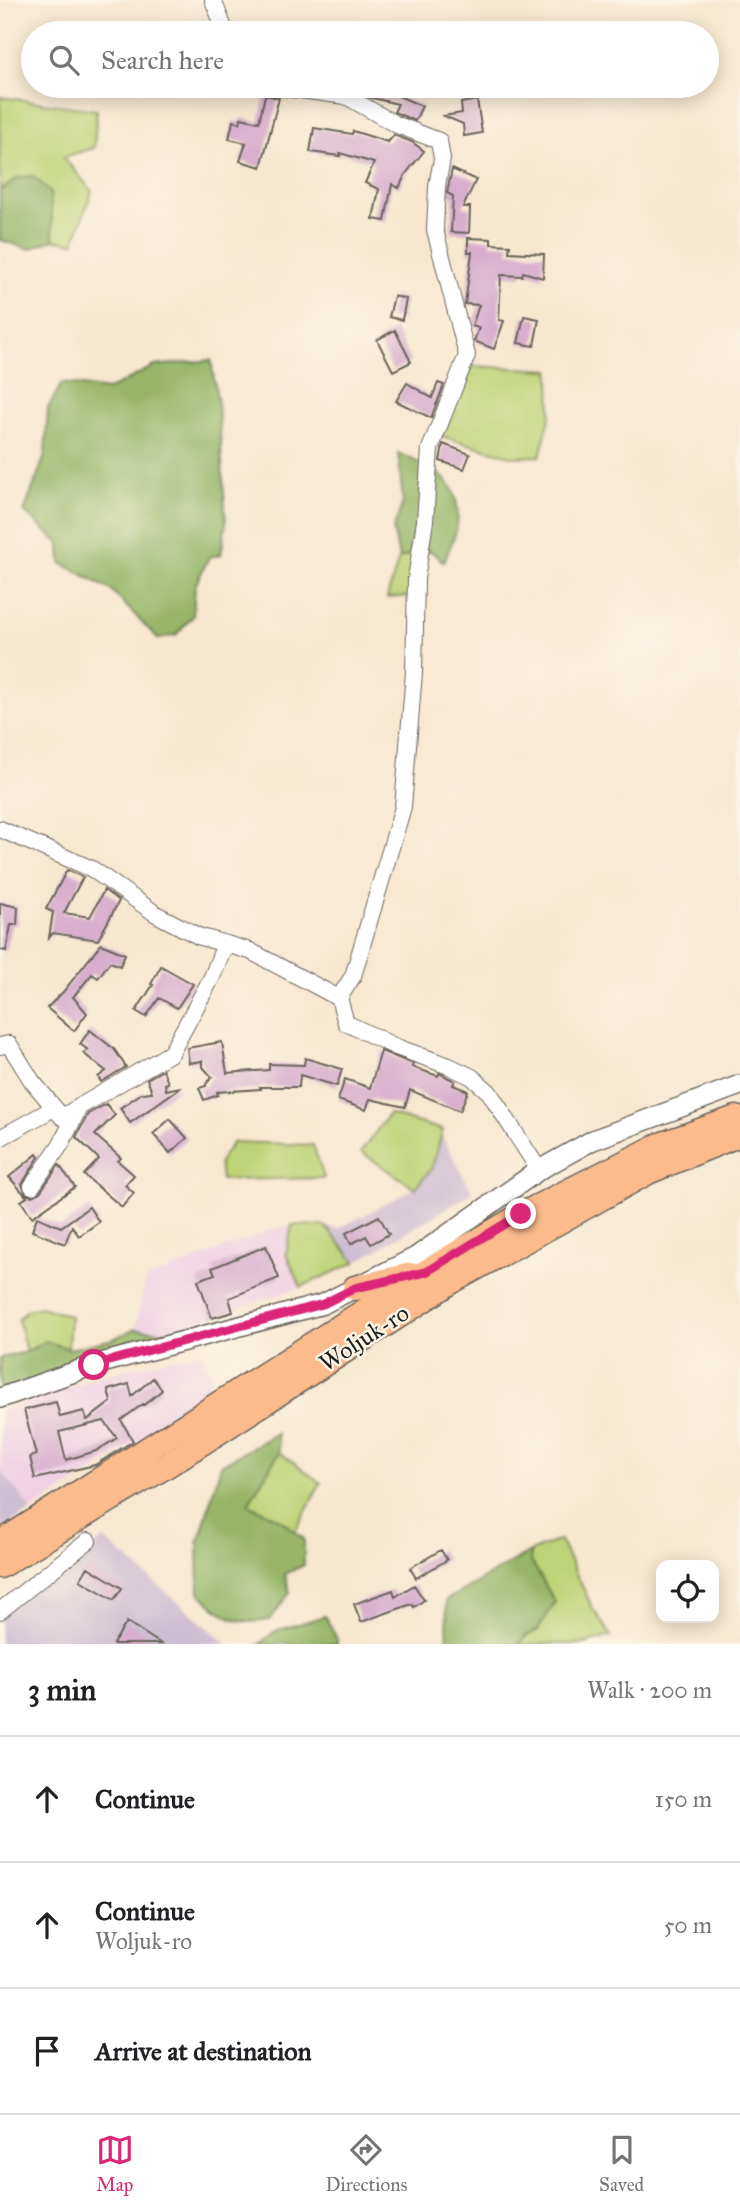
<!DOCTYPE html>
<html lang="en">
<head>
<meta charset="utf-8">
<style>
  body { margin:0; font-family:"IM FELL Great Primer",serif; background:#f2f2f2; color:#202124 }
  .controls { position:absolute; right:21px; bottom:21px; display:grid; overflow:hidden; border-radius:14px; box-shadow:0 4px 18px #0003 }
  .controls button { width:63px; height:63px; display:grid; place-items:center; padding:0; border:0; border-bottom:2px solid #e0e0e0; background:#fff; color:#202124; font:35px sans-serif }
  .stop { position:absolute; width:21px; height:21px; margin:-16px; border:5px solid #db2777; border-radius:50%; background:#fff }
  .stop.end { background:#db2777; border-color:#fff; box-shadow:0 2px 7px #0008 }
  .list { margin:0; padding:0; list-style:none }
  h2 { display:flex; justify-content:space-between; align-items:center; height:91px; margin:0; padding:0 28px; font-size:30px }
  h2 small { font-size:23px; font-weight:400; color:#757577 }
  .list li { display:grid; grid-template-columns:46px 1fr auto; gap:21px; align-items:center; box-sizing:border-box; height:126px; padding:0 28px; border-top:2px solid #e0e0e0 }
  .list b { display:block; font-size:26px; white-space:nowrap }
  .list p { margin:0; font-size:23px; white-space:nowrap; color:#757577 }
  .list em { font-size:23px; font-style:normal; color:#757577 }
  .icon { flex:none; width:38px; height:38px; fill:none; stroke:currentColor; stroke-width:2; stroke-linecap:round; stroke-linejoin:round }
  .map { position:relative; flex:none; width:740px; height:1644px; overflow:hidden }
  .search { position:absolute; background:#fff; box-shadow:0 4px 18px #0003; left:21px; right:21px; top:21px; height:77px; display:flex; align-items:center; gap:18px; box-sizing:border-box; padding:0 24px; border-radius:38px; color:#757577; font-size:26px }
  .sheet { height:469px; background:#fff }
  nav { display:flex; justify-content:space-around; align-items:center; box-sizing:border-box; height:98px; border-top:2px solid #e0e0e0; background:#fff; font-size:19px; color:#757577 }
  nav a { display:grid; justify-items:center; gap:4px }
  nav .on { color:#db2777 }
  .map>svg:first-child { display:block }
</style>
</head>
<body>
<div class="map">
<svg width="740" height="1644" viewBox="0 0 740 1644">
  <rect width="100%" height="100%" fill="#fcf5e5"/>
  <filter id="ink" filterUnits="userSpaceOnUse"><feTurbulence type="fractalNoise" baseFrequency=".0143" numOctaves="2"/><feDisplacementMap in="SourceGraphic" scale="14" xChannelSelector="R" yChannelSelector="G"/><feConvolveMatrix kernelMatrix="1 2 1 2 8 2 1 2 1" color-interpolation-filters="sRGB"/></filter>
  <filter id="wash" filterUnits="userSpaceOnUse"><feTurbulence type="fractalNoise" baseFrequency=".00686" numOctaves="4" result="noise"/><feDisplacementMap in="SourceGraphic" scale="28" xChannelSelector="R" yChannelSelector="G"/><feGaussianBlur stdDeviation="1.57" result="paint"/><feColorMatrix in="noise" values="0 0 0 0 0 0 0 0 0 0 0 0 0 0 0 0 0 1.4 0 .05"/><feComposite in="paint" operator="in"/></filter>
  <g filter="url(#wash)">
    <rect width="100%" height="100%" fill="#f7e7cf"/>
    <path fill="#f1d0e4" d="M292,1225L286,1254L301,1287L167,1332L135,1329L146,1279L273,1229Z
      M203,1351L214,1393L32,1510L0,1469V1411L104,1375Z"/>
    <path fill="#cebed1" d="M441,1135L473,1193L356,1262L325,1226L338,1229L415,1188L432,1168Z
      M0,1469L32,1510L0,1529Z
      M104,1539L227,1644H0V1616Z"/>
    <path fill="#bed377" stroke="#6d784a" stroke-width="2" d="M0,97L97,110L94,148L63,157L92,191L74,243L53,240L50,192L0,188Z
      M473,366L550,370L551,414L540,456L514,457L441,436Z
      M415,554L410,596L387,598L399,558Z
      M389,1114L443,1130L432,1168L415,1188L361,1152Z
      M233,1142L313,1145L324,1178L221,1180L219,1162Z
      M292,1225L325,1226L356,1262L301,1287L286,1254Z
      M41,1307L70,1316L68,1349L46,1341L26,1352L18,1320L27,1310Z
      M279,1452L321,1483L295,1532L280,1519L248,1504Z
      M560,1540L592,1607L611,1636L584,1644H519L526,1636L538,1630L555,1602L531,1561L530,1552Z"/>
    <path fill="#96b568" stroke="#596842" stroke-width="2" d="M33,176L50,192L53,240L29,249L0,240V188L4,189L17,178Z
      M211,360L218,403L226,523L221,555L209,557L195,586L193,616L176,635L158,639L111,590L61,563L60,544L24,512L45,455L48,408L62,383L108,390L154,366Z
      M398,453C435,470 463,479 457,526C455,538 448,551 444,562L431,551L399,558L393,530L403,502Z
      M135,1329L167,1332L0,1392V1358L26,1352L46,1341L69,1349L110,1340Z
      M277,1433L279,1452L248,1504L280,1519L304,1539V1565L285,1574L290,1592L270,1620C237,1626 221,1616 199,1592L198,1544L221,1465Z
      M530,1552L531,1561L555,1602L538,1630L526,1636L519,1644H448L446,1600Z
      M325,1616L337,1639V1644H260L275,1631Z"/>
    <g id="blocks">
      <path fill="#d8aecd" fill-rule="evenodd" d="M348,86H385L384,90L422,106L415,121L394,112L398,104L368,97Z
        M265,95L279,98L261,167L240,161L246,143L229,139L233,121L240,123L241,118L259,122Z
        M477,100L482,133L464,136L463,124L444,116L462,113L461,103Z
        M314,128L352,134L353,131L388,142L394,135L412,142L424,151L405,175L399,188L392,184L385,221L373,219L379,189L365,183L374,163L340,153V156L310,152Z
        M452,169L476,180L463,207H470L469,233L451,232L453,196L447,193Z
        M468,238L491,239V244L510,245L509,252L544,254L543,278L523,272L522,276L501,275L499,320L504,321L494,349L474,341L479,328L472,326L479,305L465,304L472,252H468Z
        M394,296L406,299L402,320L389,317Z
        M524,316L539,319L534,346L518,343Z
        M395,330L411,362L393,371L377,340Z
        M407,383L432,398L438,383L444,385L431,418L396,401Z
        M443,444L470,454L464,469L440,461Z
        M67,870L83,877L64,913L90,917L104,890L119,901L98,940L53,933L49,938L53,912L46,909Z
        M0,903L18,907L17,925H11L6,951L0,950Z
        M101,944L125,954L120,966L110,962L98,978L92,974L73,997L87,1013L74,1031L47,1008L63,992Z
        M161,966L193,984L177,1008L159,998L146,1017L136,1011L153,985L151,984Z
        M90,1030L114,1049L126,1067L101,1082L98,1077L106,1071L83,1053L88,1050L80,1044Z
        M222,1042L227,1073L269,1070V1064L304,1065L305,1058L342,1069L337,1086L300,1075L299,1087H260L261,1089L217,1092L218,1095L204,1100L199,1088L206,1086V1084L212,1077L202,1066V1061L189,1063L187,1048Z
        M381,1051L413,1064L412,1067L438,1076L439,1073L455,1081L453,1085L468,1091L460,1111L410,1090L405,1107L370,1099L366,1110L338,1100L345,1079L370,1088Z
        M163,1070L168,1083L165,1084L166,1090L181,1087L130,1123L120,1108L142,1093L152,1092L147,1079Z
        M106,1104L115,1115L95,1135L121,1158L118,1161L134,1175L125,1185L134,1193L122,1207L84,1175L99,1159L76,1137L88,1114Z
        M170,1119L187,1138L170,1153L153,1134Z
        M37,1154L39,1157L22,1184L26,1194L32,1196L40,1192L59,1165L75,1187L32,1217L21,1201L27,1197L9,1177Z
        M89,1207L99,1222L79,1236L72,1226L65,1244L32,1231L37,1217L61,1227Z
        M379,1216L389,1234L371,1244L366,1236L351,1244L346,1233Z
        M266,1246L279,1278L229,1298L233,1312L212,1318L198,1280L215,1274L212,1268Z
        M153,1378L162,1390L144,1405L143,1404L121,1420L133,1441L95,1465L35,1479L30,1457L36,1455L24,1410L56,1402L60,1417L84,1411L87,1420L111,1402L108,1390L129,1384L132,1396ZM104,1421L117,1438L96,1451L66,1460L59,1432Z
        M441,1550L447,1560L416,1578L410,1568Z
        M88,1567L122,1588L114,1600L80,1580Z
        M414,1585L424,1600L414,1607L412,1604L361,1622L354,1604L393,1590L395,1597Z
        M127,1622L161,1644H113Z"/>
    </g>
  </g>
  <g filter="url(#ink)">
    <use href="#blocks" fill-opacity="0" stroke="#69635b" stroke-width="2"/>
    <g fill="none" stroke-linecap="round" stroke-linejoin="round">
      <defs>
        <path id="minor" d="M213,0L226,33
          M269,86L346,96L395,124L439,141L442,159L437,186L435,230L467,355L430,449L425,521L416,579L414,672L403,807L353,976L339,998
          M0,829L92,869L156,914L198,936L250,951L339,998L346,1023L396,1047L449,1066L472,1077L489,1092L539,1170
          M0,1046L9,1044L32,1081L62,1117L171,1053L212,977L225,944
          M0,1138L54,1108
          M32,1186L61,1144L79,1108
          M0,1611L88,1541"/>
        <path id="tertiary" d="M0,1398L94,1365L323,1304L416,1257L539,1170L593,1140L740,1085"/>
        <path id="primary" d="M355,1288L411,1275
          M0,1543L426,1272L521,1215L660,1145L736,1118
          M0,1566L166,1466L454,1280L648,1172L740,1134"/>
      </defs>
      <use href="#minor" stroke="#69635b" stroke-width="18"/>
      <use href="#tertiary" stroke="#69635b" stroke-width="22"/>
      <use href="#primary" stroke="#69635b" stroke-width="27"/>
      <use href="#minor" stroke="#fff" stroke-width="16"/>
      <use href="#tertiary" stroke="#fff" stroke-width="19"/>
      <use href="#primary" stroke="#fbbb8c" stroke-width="24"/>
    </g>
  </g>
  <g fill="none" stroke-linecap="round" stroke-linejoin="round" filter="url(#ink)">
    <path stroke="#db2777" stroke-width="9" d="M94,1365L323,1304L355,1288L426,1272L521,1214"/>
  </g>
  <g text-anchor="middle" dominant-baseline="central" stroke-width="5" stroke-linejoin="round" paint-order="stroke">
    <g font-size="24" fill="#1c1c1c" stroke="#fcf5e5">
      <text transform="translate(364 1338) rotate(-33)">Woljuk-ro</text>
    </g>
  </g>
</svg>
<div class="controls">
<button><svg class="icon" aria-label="locate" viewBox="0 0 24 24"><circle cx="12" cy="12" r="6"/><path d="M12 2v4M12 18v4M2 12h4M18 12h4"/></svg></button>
</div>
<div class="stop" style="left:94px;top:1365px"></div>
<div class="stop end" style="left:521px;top:1214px"></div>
<div class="search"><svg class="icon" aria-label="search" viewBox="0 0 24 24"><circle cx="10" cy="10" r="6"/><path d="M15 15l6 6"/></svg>Search here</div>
</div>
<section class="sheet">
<h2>3 min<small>Walk · 200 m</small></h2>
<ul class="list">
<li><svg class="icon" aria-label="ahead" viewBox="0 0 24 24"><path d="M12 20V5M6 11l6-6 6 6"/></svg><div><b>Continue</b></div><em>150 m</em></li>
<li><svg class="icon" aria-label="ahead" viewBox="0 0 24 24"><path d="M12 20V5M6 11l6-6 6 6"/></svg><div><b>Continue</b><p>Woljuk-ro</p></div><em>50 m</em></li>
<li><svg class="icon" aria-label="arrive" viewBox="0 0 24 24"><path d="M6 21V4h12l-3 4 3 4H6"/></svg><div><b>Arrive at destination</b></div></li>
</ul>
</section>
<nav>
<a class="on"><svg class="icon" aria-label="map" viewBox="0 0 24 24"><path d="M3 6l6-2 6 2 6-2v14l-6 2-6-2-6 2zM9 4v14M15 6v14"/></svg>Map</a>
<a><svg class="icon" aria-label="directions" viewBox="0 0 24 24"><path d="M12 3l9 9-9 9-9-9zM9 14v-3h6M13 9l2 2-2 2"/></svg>Directions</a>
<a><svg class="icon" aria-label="saved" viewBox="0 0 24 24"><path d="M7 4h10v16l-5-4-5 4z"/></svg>Saved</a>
</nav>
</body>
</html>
